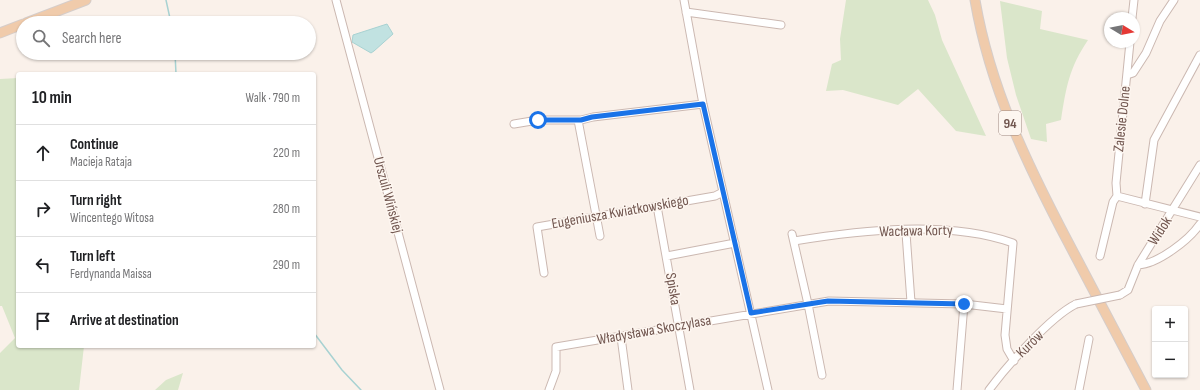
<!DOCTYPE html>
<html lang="en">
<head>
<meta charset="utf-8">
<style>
  body { margin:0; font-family:"Sofia Sans Condensed",sans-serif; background:#f2f2f2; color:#202124 }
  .controls { position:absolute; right:12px; bottom:12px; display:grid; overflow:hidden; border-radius:4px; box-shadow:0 1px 3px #0004 }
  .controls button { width:36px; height:36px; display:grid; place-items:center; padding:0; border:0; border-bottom:1px solid #e0e0e0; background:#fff; color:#202124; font:20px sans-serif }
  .compass { position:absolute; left:1104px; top:12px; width:36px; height:36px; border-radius:50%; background:#fff; box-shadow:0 1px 3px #0004; rotate:100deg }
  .stop { position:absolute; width:12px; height:12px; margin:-9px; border:3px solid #1a73e8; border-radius:50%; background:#fff }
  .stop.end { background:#1a73e8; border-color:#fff; box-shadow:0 1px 4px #0008 }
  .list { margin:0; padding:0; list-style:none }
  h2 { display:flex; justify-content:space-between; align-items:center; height:52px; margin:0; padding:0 16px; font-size:17px }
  h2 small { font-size:13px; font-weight:400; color:#757577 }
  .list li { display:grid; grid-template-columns:26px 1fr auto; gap:12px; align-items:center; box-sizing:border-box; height:56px; padding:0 16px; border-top:1px solid #e0e0e0 }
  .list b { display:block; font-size:15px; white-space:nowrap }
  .list p { margin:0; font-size:13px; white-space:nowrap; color:#757577 }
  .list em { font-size:13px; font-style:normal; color:#757577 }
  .icon { flex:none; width:22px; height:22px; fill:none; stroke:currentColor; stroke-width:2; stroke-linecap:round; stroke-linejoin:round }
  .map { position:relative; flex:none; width:1200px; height:390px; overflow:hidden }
  .search { position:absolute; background:#fff; box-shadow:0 1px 3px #0004; left:16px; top:16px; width:300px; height:44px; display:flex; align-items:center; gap:10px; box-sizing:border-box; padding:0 14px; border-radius:22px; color:#757577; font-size:15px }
  .panel { position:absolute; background:#fff; box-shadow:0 1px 3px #0004; left:16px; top:72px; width:300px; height:276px; border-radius:4px }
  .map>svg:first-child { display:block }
</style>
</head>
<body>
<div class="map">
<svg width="1200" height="390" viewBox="0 0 1200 390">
  <rect width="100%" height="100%" fill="#faf1ea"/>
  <path fill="#dae6ca" d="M846,0H928L935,15L942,40L986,136L956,131L918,89L898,105L843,90L826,91L832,64L841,60L840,39Z
    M1000,1L1042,11L1040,29L1088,40C1069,68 1066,88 1061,120L1046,124L1047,142L1031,139L1016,95L1007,58Z
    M18,78V346H84L79,390H0V353L15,338L2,306H0V79Z
    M183,373L178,390H155L166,380Z"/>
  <path fill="#c1e2e1" stroke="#a8d2d2" d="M387,24L393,34L374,51L371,53L352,42L353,35Z"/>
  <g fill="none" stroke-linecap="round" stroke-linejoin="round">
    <path stroke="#a8d2d2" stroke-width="1.5" d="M166,0L171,23
      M175,53L176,74
      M314,333L342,370L361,390"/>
    <defs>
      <path id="minor" d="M336,0L440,390
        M684,0L703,104L768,390
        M686,12L781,25
        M1132,18L1134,0
        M1127,75L1133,73L1146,53L1160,21L1174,0
        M578,120L600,236
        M514,124L538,120H581L593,117L703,104
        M1117,196L1116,183L1130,42
        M1117,196L1200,217
        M1145,204L1154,140L1200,55
        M657,206L690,390
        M909,231L906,233L911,302
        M792,234L808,304L822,375
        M794,241C862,230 947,220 1013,243L1005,335L1007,349L1014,361
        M667,256L735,243
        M1100,256L1113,202L1117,196
        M1138,265C1158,264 1189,240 1200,224
        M544,273L537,227L715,196L723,192
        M1120,295L1128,290L1138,265L1200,165
        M621,337L628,390
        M549,390L556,371V347L829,301L964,304L1007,309
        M957,390L964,304
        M989,390C1007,366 1050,317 1076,304
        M1079,390L1089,339"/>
      <path id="major" d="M975,0C990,88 1027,164 1068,242C1094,292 1120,341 1146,390
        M26,23L86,0
        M0,33L23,24"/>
    </defs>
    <use href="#minor" stroke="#cbb8b1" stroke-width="9"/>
    <use href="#major" stroke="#d5cdca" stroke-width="11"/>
    <use href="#minor" stroke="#fff" stroke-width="7"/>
    <use href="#major" stroke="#f0cbab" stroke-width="9"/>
    <defs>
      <path id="minor-bridge" d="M1076,304L1120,295"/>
    </defs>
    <use href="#minor-bridge" stroke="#cbb8b1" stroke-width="9" stroke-linecap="butt"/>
    <use href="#minor-bridge" stroke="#fff" stroke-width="7"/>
  </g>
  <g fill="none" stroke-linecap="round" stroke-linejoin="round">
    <path stroke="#1a73e8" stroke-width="5" d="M538,120H581L592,117L703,104L751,313L828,301L964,304"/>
  </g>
  <g text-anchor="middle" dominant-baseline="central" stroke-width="3" stroke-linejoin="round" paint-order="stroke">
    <rect fill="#fdf6f0" stroke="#9c8780" stroke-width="1" x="999" y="111" width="22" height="24" rx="3"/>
    <g font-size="14" font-weight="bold" fill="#725750">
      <text x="1010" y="123">94</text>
    </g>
    <g font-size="15" fill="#725750" stroke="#fdf6f0">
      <text transform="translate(1122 119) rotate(-84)">Zalesie Dolne</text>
      <text transform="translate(388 195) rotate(75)">Urszuli Wińskiej</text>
      <text transform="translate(620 212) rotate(-10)">Eugeniusza Kwiatkowskiego</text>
      <text transform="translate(916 231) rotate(-1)">Wacława Korty</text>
      <text transform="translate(1160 231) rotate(-57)">Widok</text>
      <text transform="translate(673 289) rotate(80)">Spiska</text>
      <text transform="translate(654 330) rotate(-10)">Władysława Skoczylasa</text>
      <text transform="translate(1030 344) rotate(-45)">Kurów</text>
    </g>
  </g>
</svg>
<div class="controls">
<button>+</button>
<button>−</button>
</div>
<svg class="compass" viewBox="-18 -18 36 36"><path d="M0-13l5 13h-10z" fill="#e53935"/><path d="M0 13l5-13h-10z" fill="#757577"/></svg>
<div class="stop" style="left:538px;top:120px"></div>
<div class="stop end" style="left:964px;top:304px"></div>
<div class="search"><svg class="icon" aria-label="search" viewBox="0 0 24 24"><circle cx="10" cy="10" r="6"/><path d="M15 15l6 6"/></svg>Search here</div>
<section class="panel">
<h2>10 min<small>Walk · 790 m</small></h2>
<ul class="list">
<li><svg class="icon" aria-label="ahead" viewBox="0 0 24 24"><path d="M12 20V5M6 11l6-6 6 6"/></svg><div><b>Continue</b><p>Macieja Rataja</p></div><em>220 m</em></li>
<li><svg class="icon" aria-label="right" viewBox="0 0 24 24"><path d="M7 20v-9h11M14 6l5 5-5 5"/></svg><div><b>Turn right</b><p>Wincentego Witosa</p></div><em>280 m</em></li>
<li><svg class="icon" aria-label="left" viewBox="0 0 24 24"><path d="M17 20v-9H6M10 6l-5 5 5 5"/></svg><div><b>Turn left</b><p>Ferdynanda Maissa</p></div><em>290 m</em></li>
<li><svg class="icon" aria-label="arrive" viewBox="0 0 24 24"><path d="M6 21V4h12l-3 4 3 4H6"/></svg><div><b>Arrive at destination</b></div></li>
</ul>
</section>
</div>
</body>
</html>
